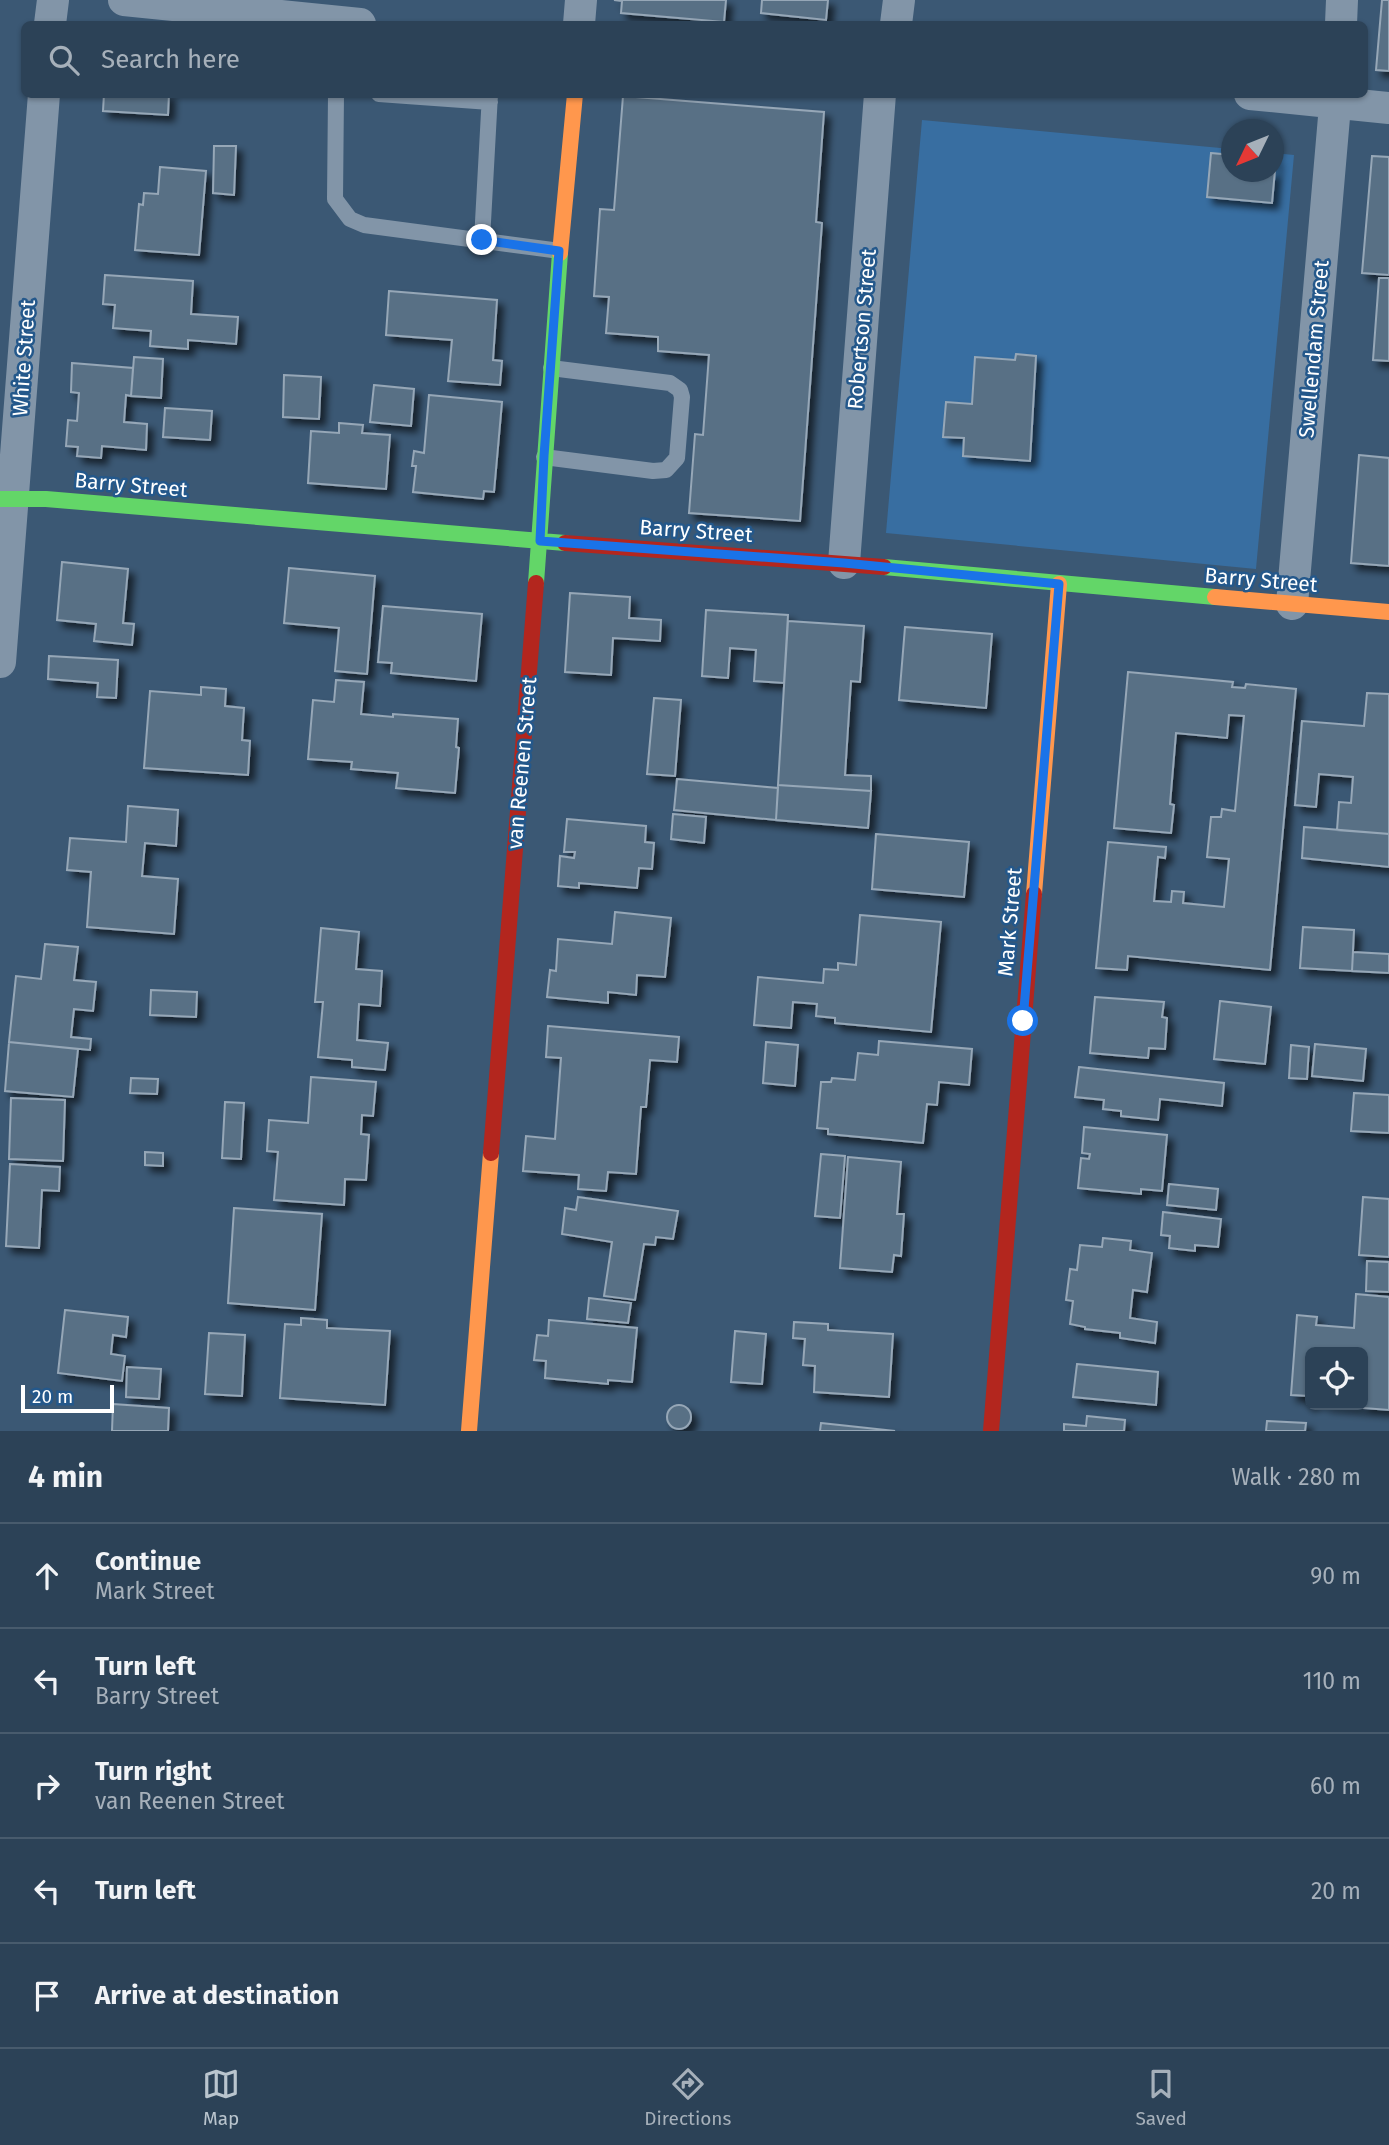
<!DOCTYPE html>
<html lang="en">
<head>
<meta charset="utf-8">
<style>
  body { margin:0; font-family:"Fira Sans",sans-serif; background:#34495d; color:#f1f3f6 }
  .controls { position:absolute; right:21px; bottom:21px; display:grid; overflow:hidden; border-radius:10px; box-shadow:0 2px 5px #0004 }
  .controls button { width:63px; height:63px; display:grid; place-items:center; padding:0; border:0; border-bottom:2px solid #485b6d; background:#2c4257; color:#f1f3f6; font:35px sans-serif }
  .compass { position:absolute; left:1221px; top:119px; width:63px; height:63px; border-radius:50%; background:#2c4257; box-shadow:0 2px 5px #0004; rotate:227deg }
  .scale { position:absolute; left:21px; bottom:18px; width:93px; box-sizing:border-box; padding-left:7px; border:4px solid #fff; border-top:0; font-size:19px; line-height:24px; white-space:nowrap; color:#fff; -webkit-text-stroke:5px #24588b; paint-order:stroke }
  .stop { position:absolute; width:21px; height:21px; margin:-16px; border:5px solid #1a73e8; border-radius:50%; background:#fff }
  .stop.end { background:#1a73e8; border-color:#fff; box-shadow:0 2px 7px #0008 }
  .list { margin:0; padding:0; list-style:none }
  h2 { display:flex; justify-content:space-between; align-items:center; height:91px; margin:0; padding:0 28px; font-size:30px }
  h2 small { font-size:23px; font-weight:400; color:#a6b0ba }
  .list li { display:grid; grid-template-columns:46px 1fr auto; gap:21px; align-items:center; box-sizing:border-box; height:105px; padding:0 28px; border-top:2px solid #485b6d }
  .list b { display:block; font-size:26px; white-space:nowrap }
  .list p { margin:0; font-size:23px; white-space:nowrap; color:#a6b0ba }
  .list em { font-size:23px; font-style:normal; color:#a6b0ba }
  .icon { flex:none; width:38px; height:38px; fill:none; stroke:currentColor; stroke-width:2; stroke-linecap:round; stroke-linejoin:round }
  .map { position:relative; flex:none; width:1389px; height:1431px; overflow:hidden }
  .search { position:absolute; background:#2c4257; box-shadow:0 2px 5px #0004; left:21px; right:21px; top:21px; height:77px; display:flex; align-items:center; gap:18px; box-sizing:border-box; padding:0 24px; border-radius:10px; color:#a6b0ba; font-size:26px }
  .sheet { height:616px; background:#2c4257 }
  nav { display:flex; justify-content:space-around; align-items:center; box-sizing:border-box; height:98px; border-top:2px solid #485b6d; background:#2c4257; font-size:19px; color:#a6b0ba }
  nav a { display:grid; justify-items:center; gap:4px }
  nav .on { color:#bac5ce }
  .map>svg:first-child { display:block }
</style>
</head>
<body>
<div class="map">
<svg width="1389" height="1431" viewBox="0 0 1389 1431">
  <defs>
    <filter id="shadow"><feDropShadow dx="6" dy="6" stdDeviation="3.5" flood-color="#0009"/></filter>
  </defs>
  <rect width="100%" height="100%" fill="#3b5874"/>
  <path fill="#386ea1" d="M922,120L1231,149L1232,172H1274V153L1294,155L1256,569L886,533Z"/>
  <path fill="#587085" stroke="#96a7b7" stroke-width="2" filter="url(#shadow)" d="M614,0H726L724,22L621,13L622,1Z
    M762,0H828L826,20L761,13Z
    M1382,0H1389V71L1376,70Z
    M104,94H169L168,115L103,111Z
    M623,96L824,112L816,222L822,223L800,521L689,513L695,434L703,435L709,355L658,351V337L606,333L609,297L594,296L600,209L614,210Z
    M214,146H236L234,195L213,193Z
    M1211,153L1232,155V172H1274V159H1276L1272,203L1207,197Z
    M1372,156L1389,157V275L1362,273Z
    M160,167L206,171L199,255L135,250L139,204L143,205L144,193L158,194Z
    M105,275L193,281L191,314L238,317L236,344L188,340V349L150,346L151,331L113,328L115,305L103,304Z
    M1379,278H1389V361L1373,360Z
    M389,291L497,300L493,360L502,361L500,385L448,381L452,340L386,335Z
    M1016,354L1036,356L1030,461L963,456L964,438L943,437L946,402L972,404L975,357L1015,360Z
    M134,357L163,359L161,398L131,396Z
    M72,363L133,368L131,396L126,395L124,422L147,424L146,450L102,446L101,458L77,456L78,447L66,446L68,420L77,421L79,393L71,392Z
    M284,375L321,377L319,419L283,417Z
    M374,385L414,389L411,426L370,422Z
    M429,395L502,402L494,492L484,491L483,499L413,492L416,466H412L414,451L424,453Z
    M165,408L212,411L210,440L163,437Z
    M339,423L363,425L362,433L390,435L386,489L308,483L311,431L339,433Z
    M1359,455L1389,458V566L1351,563Z
    M62,562L128,569L123,623L134,624L132,645L94,641L96,624L57,620Z
    M289,568L375,576L367,674L335,671L339,628L284,623Z
    M570,593L630,597L629,618L661,620L660,641L613,638L611,675L565,672Z
    M383,606L482,614L476,681L391,673L392,663L378,662Z
    M706,610L788,615L784,683L754,681L756,650L730,648L728,678L702,676Z
    M788,621L864,626L860,682L851,681L845,775L871,776V791L778,785Z
    M905,627L992,634L986,708L899,700Z
    M49,656L118,660L116,698L97,697L98,683L48,679Z
    M1128,672L1233,682L1232,687L1245,688L1246,684L1296,689L1270,970L1128,956L1127,970L1096,968L1108,842L1166,847L1165,858L1158,857L1154,901L1171,902L1172,891L1184,892L1183,903L1224,907L1229,859L1207,857L1211,817H1221L1222,809L1235,811L1244,716L1229,715L1227,738L1176,733L1170,804L1174,805L1171,833L1114,828Z
    M336,680L364,682L361,714L393,717V714L458,719L456,747L459,748L455,793L396,788L398,773L351,769L352,762L308,759L313,700L334,702Z
    M201,687L226,689L225,706L244,708L242,740L250,741L248,775L144,768L150,691L201,695Z
    M1367,693L1389,694V834L1337,830L1339,802L1351,803L1353,777L1319,774L1316,807L1295,805L1302,721L1364,726Z
    M654,698L681,700L675,776L647,774Z
    M677,779L778,788L776,820L674,810Z
    M778,785L871,791L868,828L776,820Z
    M128,806L178,810L176,846L145,843L142,876L178,879L174,934L87,927L91,872L67,870L70,838L126,842Z
    M673,814L706,817L704,843L671,839Z
    M567,819L646,826L645,842L654,843L652,869L639,868L637,888L579,883V888L558,886L560,856L574,858L575,852H564Z
    M1304,827L1389,834V867L1302,858Z
    M876,834L969,842L964,897L872,889Z
    M615,912L671,918L665,977L637,975L636,995L608,992V1003L547,997L550,970L556,971L558,939L612,944Z
    M860,915L941,922L931,1032L835,1023V1018L816,1016L817,1004L793,1002L791,1028L754,1025L758,977L823,983L824,969L838,970V963L856,965Z
    M1303,927L1354,930L1352,971L1300,968Z
    M321,928L359,932L356,969L382,971L380,1006L359,1004L357,1040L388,1043L385,1070L352,1067V1060L318,1057L323,1002H315Z
    M45,944L78,947L74,980L96,982L93,1011L74,1009L71,1037L91,1039L90,1050L9,1042L16,976L41,979Z
    M1353,952L1389,954V973L1352,971Z
    M151,990L197,992L196,1017L150,1015Z
    M1095,997L1164,1002L1162,1017L1167,1018L1165,1049L1149,1048L1148,1058L1090,1053Z
    M1220,1001L1271,1007L1265,1064L1214,1059Z
    M548,1026L679,1037L677,1062L650,1060L646,1107H641L636,1174L608,1172L606,1191L578,1189L579,1175L523,1171L526,1136L555,1139L561,1058L546,1057Z
    M879,1041L972,1049L969,1085L939,1082L937,1105L927,1104L923,1143L828,1134V1129L817,1128L821,1082H831L832,1078L855,1080L858,1053L878,1055Z
    M9,1042L78,1049L73,1097L5,1091Z
    M766,1042L798,1045L795,1086L763,1083Z
    M1315,1044L1366,1049L1363,1081L1312,1076Z
    M1291,1045L1309,1047L1307,1079L1289,1078Z
    M1079,1067L1224,1083L1222,1106L1160,1099L1158,1120L1121,1116V1111L1103,1109L1104,1100L1075,1097Z
    M311,1077L376,1082L373,1116L362,1115L361,1134L369,1135L366,1180L345,1179L344,1205L274,1200L278,1152L267,1151L269,1120L308,1123Z
    M131,1078L158,1079L157,1094L130,1093Z
    M1354,1093L1389,1095V1133L1351,1131Z
    M11,1098L65,1100L63,1161L9,1159Z
    M225,1102L244,1103L241,1159L222,1158Z
    M1084,1127L1167,1135L1162,1191L1141,1189V1194L1078,1188L1081,1158L1089,1159L1090,1154L1082,1153Z
    M145,1152L163,1153V1166L145,1165Z
    M821,1154L845,1156L840,1218L815,1216Z
    M848,1157L901,1162L897,1214H904L901,1256L894,1255L892,1272L840,1268Z
    M10,1164L60,1167L59,1191L42,1190L39,1248L6,1246Z
    M1169,1184L1218,1189L1216,1210L1167,1205Z
    M578,1197L678,1211L673,1239L656,1237L655,1245L644,1244L635,1300L604,1296L612,1242L562,1234L565,1208L576,1210Z
    M1363,1197L1389,1199V1257L1359,1255Z
    M234,1208L322,1214L315,1310L228,1303Z
    M1163,1212L1221,1219L1218,1247L1195,1245V1251L1169,1248L1170,1236L1161,1235Z
    M1103,1238L1131,1241L1130,1250L1152,1253L1147,1292L1133,1290L1130,1318L1157,1322L1155,1343L1120,1338V1333L1085,1329V1327L1070,1324L1073,1301L1066,1300L1070,1269L1077,1270L1080,1245L1102,1247Z
    M1367,1261L1389,1262V1292L1366,1291Z
    M1356,1294L1389,1297V1410L1324,1405H1363V1352H1310V1404H1308L1309,1396L1291,1395L1297,1315L1317,1317L1316,1325L1354,1328Z
    M589,1298L631,1303L628,1323L587,1319Z
    M65,1310L128,1317L126,1337L113,1335L111,1354L125,1356L122,1381L58,1373Z
    M301,1318L327,1320V1328L390,1331L385,1405L280,1398L285,1324L301,1325Z
    M549,1320L637,1328L632,1382L608,1380V1384L545,1378L546,1361L534,1360L537,1335L548,1336Z
    M794,1322L828,1324V1330L893,1334L889,1397L814,1392L815,1366L803,1365L805,1339L793,1338Z
    M735,1331L766,1334L762,1384L731,1382Z
    M209,1333L245,1335L242,1396L205,1394Z
    M1077,1364L1158,1372L1156,1405L1073,1397Z
    M127,1367L161,1369L159,1399L126,1397Z
    M113,1404L169,1408L168,1431H112Z
    M667 1417a12 12 0 1 1 24 0a12 12 0 1 1-24 0Z
    M1087,1416L1125,1420L1124,1431H1064V1424L1086,1426Z
    M1267,1421L1306,1423L1305,1431H1266Z
    M821,1423L895,1431H820Z"/>
  <g fill="none" stroke-linecap="round" stroke-linejoin="round">
    <path stroke="#8295a8" stroke-width="16" d="M336,94L335,199L350,219L364,225L560,251
      M379,94L490,102
      M482,240L490,94
      M544,457L653,471L666,470L677,458L682,397L680,390L670,383L551,368"/>
    <path stroke="#8295a8" stroke-width="32" d="M124,0L360,24
      M50,24L53,0
      M579,24L581,0
      M896,24L899,0
      M1341,24L1342,0
      M1250,94L1389,108
      M844,563L880,94
      M1292,604L1336,94
      M0,662L44,94"/>
    <path stroke="#63d668" stroke-width="16" d="M0,499H46L565,543
      M884,567L1215,597
      M536,583L560,253"/>
    <path stroke="#ff974d" stroke-width="16" d="M560,253L575,94
      M1215,597L1389,612
      M1034,894L1059,584
      M469,1431L491,1153"/>
    <path stroke="#b3261e" stroke-width="16" d="M565,543L884,567
      M491,1153L536,583
      M991,1431L1034,894"/>
  </g>
  <g fill="none" stroke-linecap="round" stroke-linejoin="round">
    <path stroke="#1a73e8" stroke-width="9" d="M482,240L559,251L544,456L540,541L844,563L1059,584L1023,1021"/>
  </g>
  <g text-anchor="middle" dominant-baseline="central" stroke-width="5" stroke-linejoin="round" paint-order="stroke">
    <g font-size="21" fill="#fff" stroke="#24588b">
      <text transform="translate(862 329) rotate(-85)">Robertson Street</text>
      <text transform="translate(1314 349) rotate(-85)">Swellendam Street</text>
      <text transform="translate(24 358) rotate(-86)">White Street</text>
      <text transform="translate(131 485) rotate(5)">Barry Street</text>
      <text transform="translate(696 531) rotate(4)">Barry Street</text>
      <text transform="translate(1261 580) rotate(5)">Barry Street</text>
      <text transform="translate(522 763) rotate(-85)">van Reenen Street</text>
      <text transform="translate(1010 922) rotate(-85)">Mark Street</text>
    </g>
  </g>
</svg>
<div class="controls">
<button><svg class="icon" aria-label="locate" viewBox="0 0 24 24"><circle cx="12" cy="12" r="6"/><path d="M12 2v4M12 18v4M2 12h4M18 12h4"/></svg></button>
</div>
<svg class="compass" viewBox="-18 -18 36 36"><path d="M0-13l5 13h-10z" fill="#e53935"/><path d="M0 13l5-13h-10z" fill="#a6b0ba"/></svg>
<div class="scale">20 m</div>
<div class="stop" style="left:1023px;top:1021px"></div>
<div class="stop end" style="left:482px;top:240px"></div>
<div class="search"><svg class="icon" aria-label="search" viewBox="0 0 24 24"><circle cx="10" cy="10" r="6"/><path d="M15 15l6 6"/></svg>Search here</div>
</div>
<section class="sheet">
<h2>4 min<small>Walk · 280 m</small></h2>
<ul class="list">
<li><svg class="icon" aria-label="ahead" viewBox="0 0 24 24"><path d="M12 20V5M6 11l6-6 6 6"/></svg><div><b>Continue</b><p>Mark Street</p></div><em>90 m</em></li>
<li><svg class="icon" aria-label="left" viewBox="0 0 24 24"><path d="M17 20v-9H6M10 6l-5 5 5 5"/></svg><div><b>Turn left</b><p>Barry Street</p></div><em>110 m</em></li>
<li><svg class="icon" aria-label="right" viewBox="0 0 24 24"><path d="M7 20v-9h11M14 6l5 5-5 5"/></svg><div><b>Turn right</b><p>van Reenen Street</p></div><em>60 m</em></li>
<li><svg class="icon" aria-label="left" viewBox="0 0 24 24"><path d="M17 20v-9H6M10 6l-5 5 5 5"/></svg><div><b>Turn left</b></div><em>20 m</em></li>
<li><svg class="icon" aria-label="arrive" viewBox="0 0 24 24"><path d="M6 21V4h12l-3 4 3 4H6"/></svg><div><b>Arrive at destination</b></div></li>
</ul>
</section>
<nav>
<a class="on"><svg class="icon" aria-label="map" viewBox="0 0 24 24"><path d="M3 6l6-2 6 2 6-2v14l-6 2-6-2-6 2zM9 4v14M15 6v14"/></svg>Map</a>
<a><svg class="icon" aria-label="directions" viewBox="0 0 24 24"><path d="M12 3l9 9-9 9-9-9zM9 14v-3h6M13 9l2 2-2 2"/></svg>Directions</a>
<a><svg class="icon" aria-label="saved" viewBox="0 0 24 24"><path d="M7 4h10v16l-5-4-5 4z"/></svg>Saved</a>
</nav>
</body>
</html>
